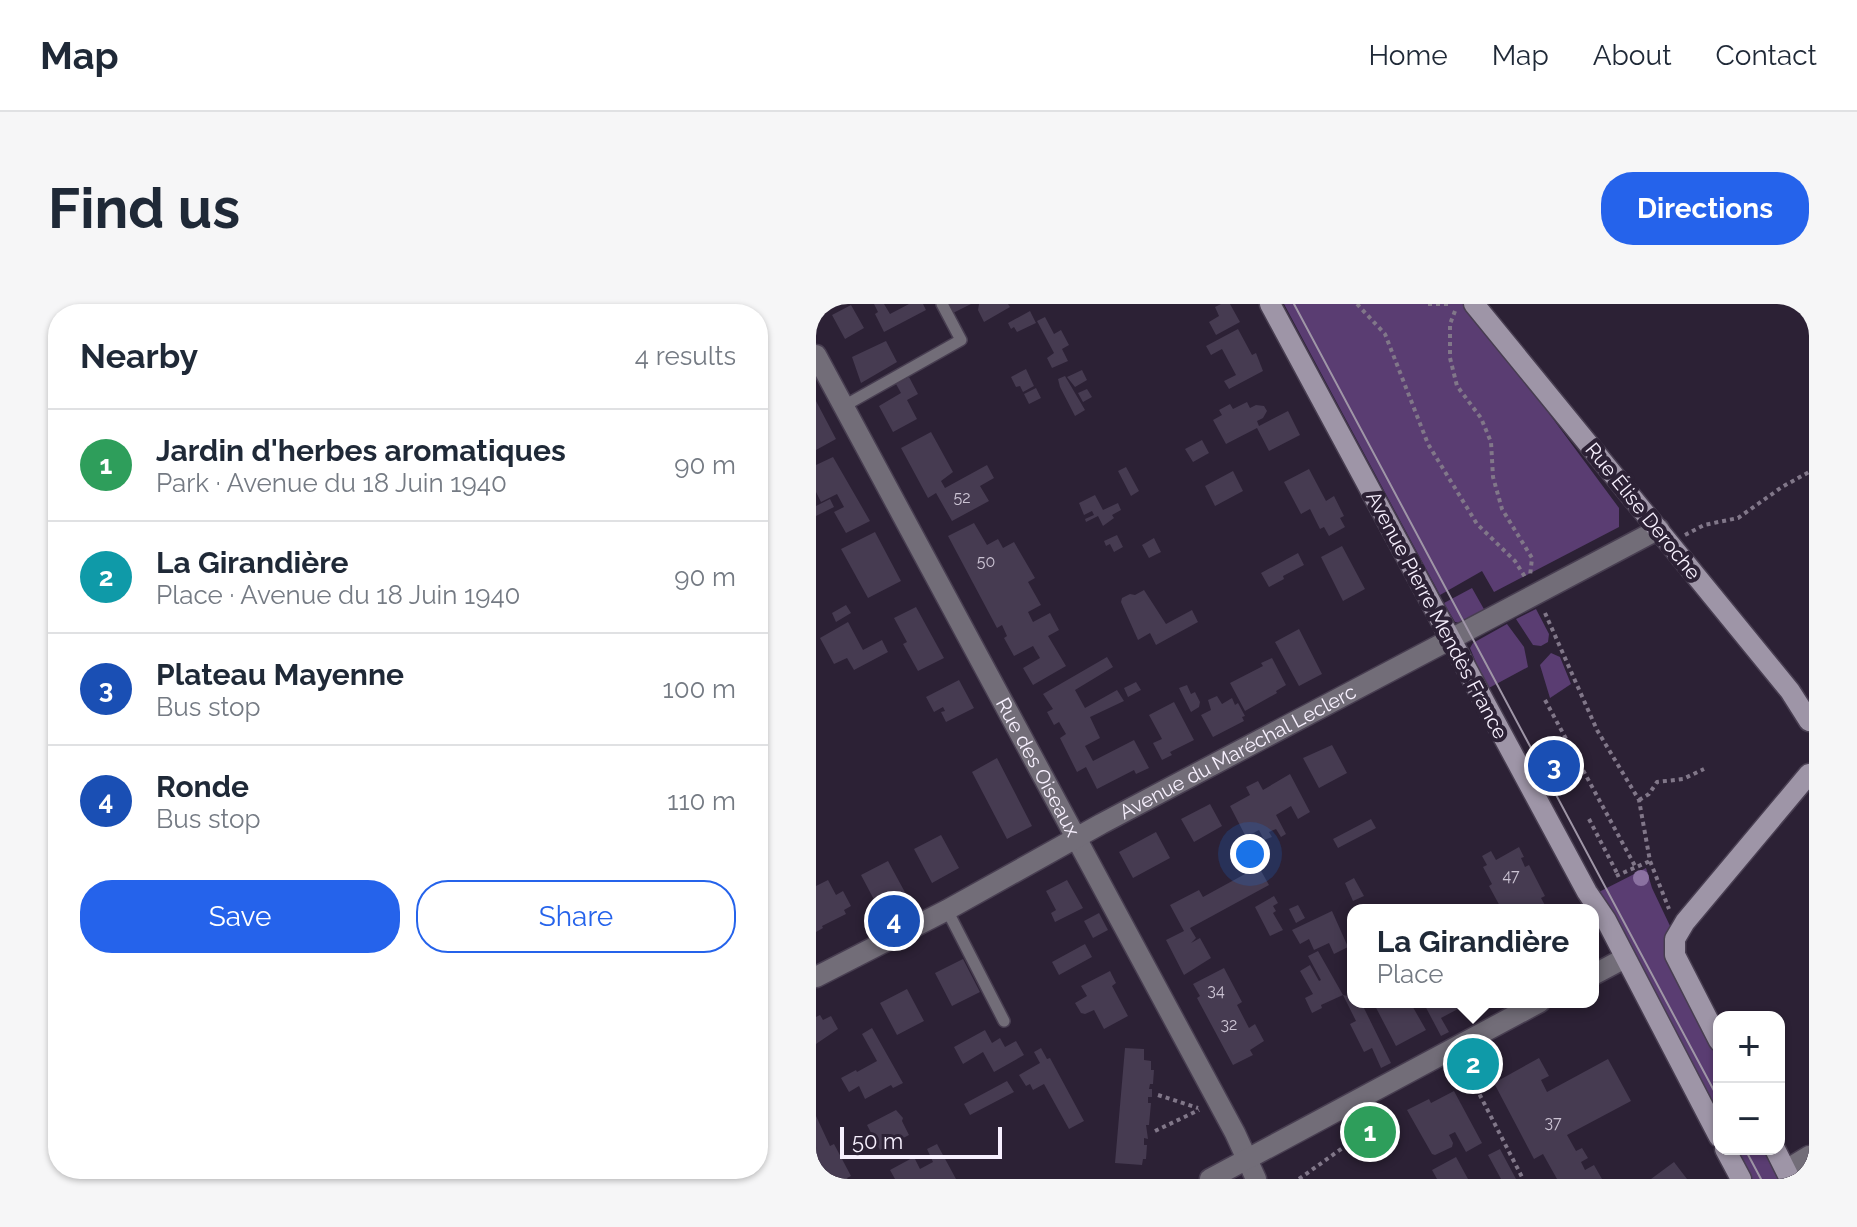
<!DOCTYPE html>
<html lang="en">
<head>
<meta charset="utf-8">
<style>
  body { margin:0; font-family:Raleway,sans-serif; background:#f6f6f7; color:#1f2937 }
  .controls { position:absolute; right:24px; bottom:24px; display:grid; overflow:hidden; border-radius:16px; box-shadow:0 2px 6px #0004 }
  .controls button { width:72px; height:72px; display:grid; place-items:center; padding:0; border:0; border-bottom:2px solid #e0e1e3; background:#fff; color:#1f2937; font:40px sans-serif }
  .scale { position:absolute; left:24px; bottom:20px; width:162px; box-sizing:border-box; padding-left:8px; border:4px solid #f7f0fe; border-top:0; font-size:22px; line-height:28px; white-space:nowrap; color:#f7f0fe; -webkit-text-stroke:6px #2c2135; paint-order:stroke }
  .you { position:absolute; left:434px; top:550px; width:28px; height:28px; margin:-20px; border:6px solid #fff; border-radius:50%; background:#1a73e8; box-shadow:0 0 0 12px #1a73e833 }
  .badge { display:grid; place-items:center; width:52px; height:52px; border-radius:50%; background:#2563eb; color:#fff; font-size:26px; font-weight:700 }
  .pin { position:absolute; translate:-50% -50%; border:4px solid #fff; box-shadow:0 2px 8px #0006 }
  .popup { position:absolute; left:531px; top:600px; width:252px; height:104px; box-sizing:border-box; display:grid; place-content:center; border-radius:16px; background:#fff; filter:drop-shadow(0 2px 6px #0005); font-size:26px; white-space:nowrap; color:#747a83 }
  .popup b { font-size:30px; color:#1f2937 }
  .popup::after { content:''; position:absolute; left:50%; top:100%; margin-left:-16px; border:16px solid transparent; border-top-color:#fff }
  .list { margin:0; padding:0; list-style:none }
  h2 { display:flex; justify-content:space-between; align-items:center; height:104px; margin:0; padding:0 32px; font-size:34px }
  h2 small { font-size:26px; font-weight:400; color:#747a83 }
  .list li { display:grid; grid-template-columns:52px 1fr auto; gap:24px; align-items:center; box-sizing:border-box; height:112px; padding:0 32px; border-top:2px solid #e0e1e3 }
  .list b { display:block; font-size:30px; white-space:nowrap }
  .list p { margin:0; font-size:26px; white-space:nowrap; color:#747a83 }
  .list em { font-size:26px; font-style:normal; color:#747a83 }
  .actions { display:flex; gap:16px; padding:24px 32px }
  .actions a { flex:1; padding:18px 0; border:2px solid #2563eb; border-radius:32px; text-align:center; font-size:28px; color:#2563eb }
  .actions .main { background:#2563eb; color:#fff }
  .map { position:relative; flex:none; width:993px; height:875px; overflow:hidden; border-radius:32px }
  header { display:flex; align-items:center; gap:48px; box-sizing:border-box; height:112px; padding:0 40px; background:#fff; border-bottom:2px solid #e0e1e3 }
  header strong { font-size:38px }
  nav { display:flex; gap:44px; margin-inline-start:auto; font-size:28px }
  .intro { display:flex; align-items:center; justify-content:space-between; box-sizing:border-box; height:192px; padding:0 48px }
  h1 { margin:0; font-size:56px }
  .button { padding:20px 36px; border-radius:32px; background:#2563eb; color:#fff; font-size:28px; font-weight:700 }
  main { display:flex; gap:48px; padding:0 48px }
  aside { flex:1; background:#fff; border-radius:32px; box-shadow:0 2px 6px #0004 }
  .map>svg:first-child { display:block }
</style>
</head>
<body>
<header>
<strong>Map</strong>
<nav><a>Home</a><a>Map</a><a>About</a><a>Contact</a></nav>
</header>
<div class="intro"><h1>Find us</h1><a class="button">Directions</a></div>
<main>
<aside>
<h2>Nearby<small>4 results</small></h2>
<ul class="list">
<li><span class="badge" style="background:#2e9e5b">1</span><div><b>Jardin d'herbes aromatiques</b><p>Park · Avenue du 18 Juin 1940</p></div><em>90 m</em></li>
<li><span class="badge" style="background:#0f9aa8">2</span><div><b>La Girandière</b><p>Place · Avenue du 18 Juin 1940</p></div><em>90 m</em></li>
<li><span class="badge" style="background:#1a4fb4">3</span><div><b>Plateau Mayenne</b><p>Bus stop</p></div><em>100 m</em></li>
<li><span class="badge" style="background:#1a4fb4">4</span><div><b>Ronde</b><p>Bus stop</p></div><em>110 m</em></li>
</ul>
<div class="actions"><a class="main">Save</a><a>Share</a></div>
</aside>
<div class="map">
<svg width="993" height="875" viewBox="0 0 993 875">
  <rect width="100%" height="100%" fill="#2c2135"/>
  <path fill="#5a3d72" d="M468,0H652L803,204V223L678,288L666,267L624,291Z
    M656,284L669,307L644,319L639,318L628,299Z
    M720,305L733,330L732,338L725,342L717,341L700,315Z
    M691,320L708,343L712,363L671,385L654,344L657,339Z
    M735,349L744,353L755,380L734,394L724,361Z
    M830,564L836,584L855,624L850,653L903,753V815L779,590Z
    M919,845H952L968,875H935Z"/>
  <path fill="#463b51" d="M58,0H68L74,10L93,0H107L110,6L68,28L59,10L62,8Z
    M132,0H155L137,9Z
    M163,0H192L194,3L168,18L162,6Z
    M405,0H414L424,18L400,31L393,18L403,12L399,3Z
    M35,1L48,24L29,35L16,11Z
    M214,7L220,19L201,28L198,23L195,25L192,19Z
    M229,13L238,30L245,26L253,41L246,45L252,57L236,64L231,54L238,49L221,17Z
    M422,25L436,51L440,49L447,67L413,85L408,77L420,71L406,45L395,51L390,42Z
    M70,37L81,58L45,79L36,53Z
    M210,65L218,82L207,88L204,82L200,83L195,73Z
    M266,66L271,76L259,83L251,73Z
    M249,72L269,106L259,112L244,83L242,75Z
    M93,73L102,90L91,96L101,115L77,128L63,102L85,89L80,80Z
    M220,84L225,94L213,100L208,90Z
    M271,85L276,93L267,98L262,89Z
    M0,97L20,135L0,146Z
    M431,98L434,104L440,101L448,102L451,107L447,114L441,117L443,122L472,107L484,131L453,147L441,124L410,140L397,116L406,111L403,106L414,100L417,105Z
    M115,128L137,168L125,177L129,184L171,161L178,174L164,182L173,197L136,217L120,189L112,194L85,144Z
    M386,136L393,149L377,158L369,145Z
    M17,153L54,217L30,229L18,208L28,203L21,190L5,198L0,188V161Z
    M310,163L323,187L315,192L302,167Z
    M493,165L510,197L518,192L528,212L524,214L529,223L513,232L508,223L504,225L494,205L485,210L468,178Z
    M417,167L427,187L399,202L389,182Z
    M279,191L287,206L302,199L305,206L296,211L298,214L287,222L282,212L270,218L269,215L278,211L276,207L268,211L263,199Z
    M14,195L18,203L0,212V202Z
    M158,219L171,241L182,235L187,244L198,238L219,274L212,278L225,301L212,308L217,318L234,309L243,326L232,332L250,362L217,381L207,364L224,354L217,342L198,352L188,334L191,332L186,321L181,324L132,232Z
    M59,228L85,277L52,294L25,245Z
    M301,231L307,243L298,248L294,240L290,242L288,237Z
    M338,234L345,248L333,254L326,241Z
    M526,242L549,285L527,297L505,253Z
    M482,249L488,261L467,272L468,275L453,283L445,269Z
    M328,286L350,320L376,306L382,318L340,341L334,329L322,336L305,298L306,294L314,290L319,291Z
    M30,301L35,309L20,318L16,309Z
    M100,303L128,354L102,367L87,340L91,338L78,314Z
    M32,318L47,346L66,336L72,348L38,366L31,354L18,360L4,334Z
    M483,325L506,370L483,382L459,338Z
    M291,353L297,363L259,386L269,404L301,386L308,397L274,413L284,434L269,442L277,457L318,436L333,464L320,470L318,466L281,485L270,463L261,468L244,434L250,430L243,418L238,421L231,408L237,405L227,390Z
    M456,354L470,381L460,387L461,389L429,407L414,379L447,362L445,359Z
    M143,376L158,404L130,418L125,408L129,407L127,403L118,408L110,393Z
    M320,378L325,386L312,393L308,384Z
    M371,381L375,390L379,388L384,398L383,403L375,408L363,384Z
    M401,392L406,400L416,394L419,401L422,399L429,412L426,413L428,417L397,433L385,411L395,406L392,396Z
    M358,398L378,436L354,448L356,451L346,456L337,439L346,435L333,411Z
    M516,441L531,469L503,484L487,454Z
    M181,454L216,522L191,535L156,468Z
    M474,470L494,508L482,515L475,502L460,511L470,530L465,533L460,525L453,528L456,533L448,536L443,526L430,533L414,502L434,491L430,483L442,477L447,486Z
    M394,500L406,522L378,538L365,515Z
    M555,515L560,524L522,544L517,535Z
    M340,528L354,554L317,574L303,548Z
    M125,531L143,564L116,579L98,545Z
    M703,543L708,553L705,554L709,563L713,561L729,592L725,594L730,603L734,601L737,606H686L673,582L676,580L667,563L671,561L666,552L675,547L680,556Z
    M434,547L453,581L374,624L380,634L375,639L384,634L395,654L368,671L350,636L368,627L354,601L383,586L387,593L429,570L421,554Z
    M72,557L91,592L64,607L45,571Z
    M538,574L548,592L537,597L529,579Z
    M12,576L20,591L27,587L35,602L28,606L30,610L6,622L7,624L0,628V582Z
    M251,576L267,604L239,618L235,609L240,606L230,587Z
    M458,592L462,599L457,602L460,607L457,609L467,626L454,632L439,603Z
    M482,601L489,614L480,619L473,605Z
    M516,607L532,643L518,650L513,639L498,646L493,635L484,640L476,626Z
    M283,609L292,626L277,634L268,617Z
    M269,640L276,653L243,671L236,658Z
    M502,647L527,691L537,693V698H545L575,759L565,764L556,744L548,748L534,720L540,717L527,691L505,701L506,704L496,709L489,694L497,690L484,667L494,661L503,677L505,676L492,652Z
    M147,655L164,688L136,702L119,669Z
    M408,664L426,698L421,701L433,724L439,720L448,737L434,746L437,751L417,761L381,694L384,692L377,680Z
    M294,667L300,679L296,682L312,712L288,725L278,706L269,710L265,709L259,699L271,692L265,682Z
    M91,685L108,717L81,731L64,699Z
    M557,698H569L571,703L581,698H594L610,726L580,742Z
    M607,698H655L625,714L633,728L625,732Z
    M4,711L7,716L15,712L22,725L0,740V713Z
    M56,724L87,779L77,784L75,781L49,795L43,782L33,788L25,774L40,766L41,768L61,757L46,730Z
    M169,726L176,739L184,734L189,743L200,737L208,751L178,768L167,748L147,760L138,743Z
    M225,744L231,755L234,754L268,817L253,825L228,780L217,786L214,780L210,782L203,771L224,759L218,748Z
    M309,744L328,745V756L335,757V766H338L337,780H334L333,785H336V793H332V799H335L333,821H330L332,835L328,834V841H331L330,855H327L326,861L299,859Z
    M657,753L663,764L656,767L650,756Z
    M723,754L733,772L725,776L731,788L792,755L815,797L751,831L760,847L766,844L772,854L765,858L769,866L778,861L786,875H741L727,850L718,855L678,779Z
    M191,777L198,788L154,811L148,800Z
    M638,787L666,839L650,848L639,828L633,831L637,839L636,843L619,851L616,850L591,806L613,795L615,799Z
    M80,806L87,814L86,817L93,831L64,846L51,821Z
    M0,812L14,842L18,840L35,872L29,875H4L0,868Z
    M121,840L140,875H79L74,866L98,853L104,865L117,858L111,845Z
    M684,845L685,847L700,875H685L672,851Z
    M640,853L652,875H621L616,866Z
    M858,858L871,875H835Z"/>
  <g fill="none" stroke-linecap="round" stroke-linejoin="round">
    <defs>
      <path id="service" d="M28,102L145,36L126,0
        M131,606L188,717"/>
      <g id="minor">
        <path id="s1" d="M0,51L419,829L440,875"/>
        <path d="M777,671L809,654"/>
        <path id="s2" d="M0,673L131,606L285,520L843,225"/>
        <path d="M970,866L993,852"/>
        <path d="M394,875L724,698"/>
      </g>
      <path id="secondary" d="M454,0L771,588L790,616L903,833
        M658,0L974,387L993,417
        M903,737L859,651V635L869,618L993,470
        M909,845L925,875
        M959,845L974,875"/>
    </defs>
    <use href="#service" stroke="#483e51" stroke-width="14"/>
    <use href="#minor" stroke="#483e51" stroke-width="23"/>
    <use href="#secondary" stroke="#483e51" stroke-width="23"/>
    <path stroke="#817789" stroke-width="4" stroke-dasharray="4 4" stroke-linecap="butt" d="M541,0L569,30L612,140L661,220L699,257L709,273
      M612,0H632
      M639,7L634,20V54L641,82L665,114L675,138L677,173L686,205L716,254L714,272
      M869,231L888,221L922,214L966,183L993,168
      M729,309L781,426L823,496L834,557L853,605
      M729,396L819,562
      M823,496L833,490L841,478L867,475L888,465
      M773,515L802,571
      M800,572L834,557
      M649,762L707,875
      M342,791L382,804
      M339,827L383,806
      M483,875L535,838L533,820"/>
    <use href="#service" stroke="#726d78" stroke-width="11"/>
    <use href="#minor" stroke="#726d78" stroke-width="20"/>
    <use href="#secondary" stroke="#9e95a7" stroke-width="20"/>
    <path stroke="#9f96a7" stroke-width="2" d="M478,0L903,796
      M929,845L945,875"/>
  </g>
  <circle fill="#8b72a1" cx="825" cy="574" r="8"/>
  <g text-anchor="middle" dominant-baseline="central" stroke-width="8" stroke-linejoin="round" paint-order="stroke">
    <g font-size="16" fill="#cbc3d3">
      <text x="146" y="193">52</text>
      <text x="170" y="257">50</text>
      <text x="695" y="571">47</text>
      <text x="400" y="686">34</text>
      <text x="413" y="720">32</text>
      <text x="737" y="818">37</text>
    </g>
    <g font-size="20" fill="#f7f0fe" stroke="#2c2135">
      <text transform="translate(827 207) rotate(51)">Rue Élise Deroche</text>
      <text transform="translate(621 311) rotate(62)">Avenue Pierre Mendès France</text>
      <text stroke="none"><textPath href="#s2" startOffset="478">Avenue du Maréchal Leclerc</textPath></text>
      <text stroke="none"><textPath href="#s1" startOffset="468">Rue des Oiseaux</textPath></text>
    </g>
  </g>
</svg>
<div class="controls">
<button>+</button>
<button>−</button>
</div>
<div class="scale">50 m</div>
<div class="you"></div>
<div class="pin badge" style="left:554px;top:828px;background:#2e9e5b">1</div>
<div class="pin badge" style="left:657px;top:760px;background:#0f9aa8">2</div>
<div class="popup"><b>La Girandière</b>Place</div>
<div class="pin badge" style="left:738px;top:462px;background:#1a4fb4">3</div>
<div class="pin badge" style="left:78px;top:617px;background:#1a4fb4">4</div>
</div>
</main>
</body>
</html>
